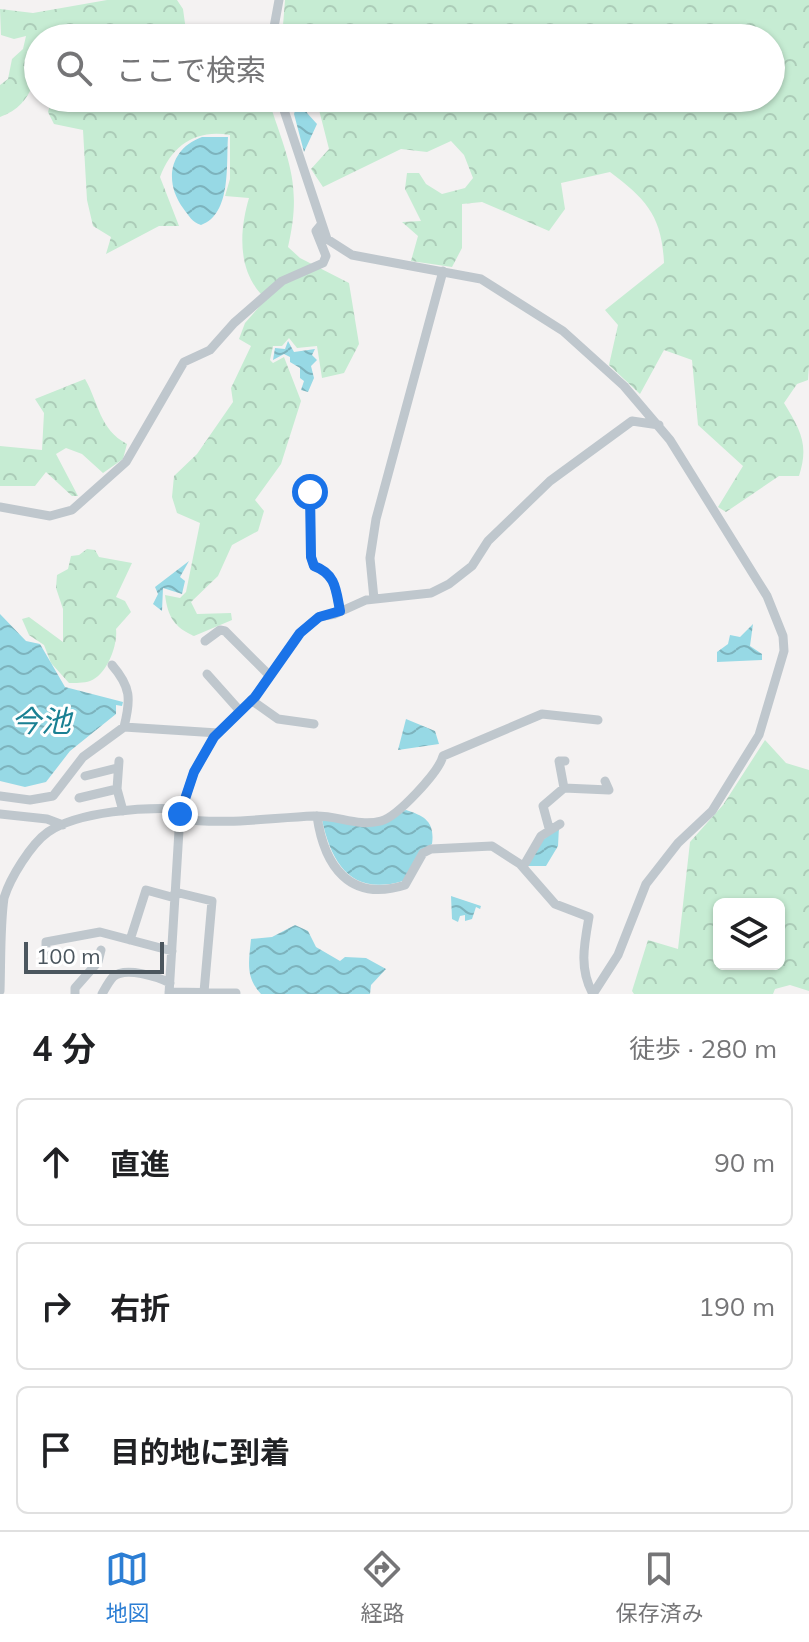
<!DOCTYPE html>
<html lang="ja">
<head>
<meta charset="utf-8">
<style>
  body { margin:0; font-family:Mulish,"Noto Sans JP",sans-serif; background:#f2f2f2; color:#202124 }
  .controls { position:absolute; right:24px; bottom:24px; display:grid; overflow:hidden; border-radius:12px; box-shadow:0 2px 6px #0004 }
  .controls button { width:72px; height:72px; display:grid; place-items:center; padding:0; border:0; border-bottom:2px solid #e0e0e0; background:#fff; color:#202124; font:40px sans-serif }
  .scale { position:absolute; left:24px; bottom:20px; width:140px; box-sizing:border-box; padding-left:8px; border:4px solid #4b565e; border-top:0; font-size:22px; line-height:28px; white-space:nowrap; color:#4b565e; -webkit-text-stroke:6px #fff; paint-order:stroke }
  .stop { position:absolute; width:24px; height:24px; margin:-18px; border:6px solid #1a73e8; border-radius:50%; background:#fff }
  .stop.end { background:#1a73e8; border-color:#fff; box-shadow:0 2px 8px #0008 }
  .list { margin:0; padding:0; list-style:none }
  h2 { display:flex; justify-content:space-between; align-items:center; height:104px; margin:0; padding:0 32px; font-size:34px }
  h2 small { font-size:26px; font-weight:400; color:#757577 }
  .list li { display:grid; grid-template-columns:52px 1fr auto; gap:24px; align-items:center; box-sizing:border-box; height:128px; margin:0 16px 16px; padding:0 16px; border:2px solid #e0e0e0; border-radius:12px }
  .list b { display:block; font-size:30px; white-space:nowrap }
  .list em { font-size:26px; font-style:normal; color:#757577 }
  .icon { flex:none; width:44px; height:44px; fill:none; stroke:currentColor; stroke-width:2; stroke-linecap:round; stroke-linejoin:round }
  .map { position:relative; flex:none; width:809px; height:994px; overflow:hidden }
  .search { position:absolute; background:#fff; box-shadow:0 2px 6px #0004; left:24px; right:24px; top:24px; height:88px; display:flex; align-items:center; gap:20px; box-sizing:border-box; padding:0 28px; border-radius:44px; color:#757577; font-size:30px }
  .sheet { height:536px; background:#fff }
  nav { display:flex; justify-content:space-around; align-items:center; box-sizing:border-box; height:112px; border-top:2px solid #e0e0e0; background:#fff; font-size:22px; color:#757577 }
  nav a { display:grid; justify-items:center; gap:4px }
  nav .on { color:#2c7ed4 }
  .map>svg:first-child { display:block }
</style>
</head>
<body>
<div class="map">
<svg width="809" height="994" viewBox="0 0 809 994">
  <defs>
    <pattern id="forest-crowns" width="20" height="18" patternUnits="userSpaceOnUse" patternTransform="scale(2)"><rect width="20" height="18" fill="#c6ecd3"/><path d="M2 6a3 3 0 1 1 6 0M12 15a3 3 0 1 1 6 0" fill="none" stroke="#acccb8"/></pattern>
    <pattern id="water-waves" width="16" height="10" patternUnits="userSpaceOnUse" patternTransform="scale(2)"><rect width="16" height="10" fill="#97d9e5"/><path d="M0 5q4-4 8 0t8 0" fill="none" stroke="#7db3bd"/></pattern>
  </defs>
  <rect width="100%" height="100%" fill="#f4f2f2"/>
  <path fill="url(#forest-crowns)" fill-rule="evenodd" d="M107,0H177L183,9L187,38H38C38,71 36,104 0,117V85L8,79L12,59L23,49L26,36L14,39L1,35L0,9L33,13Z
    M285,0H809V365L808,380L797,384L784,403C801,431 809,445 799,476H779L726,512L718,507L743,466L698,425L692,360L664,350L640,394L609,365L618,325L605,310L664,263C662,216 646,199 610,172L561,183L565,209L549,231L482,202L462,204V248L452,267L411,261L418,236L402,222L421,221L405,189L407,173H419L426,184L442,194L465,188L473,178L464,155L451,141L427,152L401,149L323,187L311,169L329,149L316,98H771V38H282Z
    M52,98H268C287,158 303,183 288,247L300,258L349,283L359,344L344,373L322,378L317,346L297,348L289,338L282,346H273L270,360L273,363L284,357L301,401L281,464L255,500L264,511L258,531L232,545L218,576L191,602L197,614L231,613L232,620L194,636C174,627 168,617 165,595L180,598L186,592L200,523L177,513L172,497L174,476L197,454L233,402L231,388L251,346L239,339L245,323L266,299C237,273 239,232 249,198L225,196L230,179V135C196,129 172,145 160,177L179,226H159L106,254L111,237L93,226L87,200L83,130L54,124L48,112Z
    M85,379C99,403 99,429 127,444L123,459L103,473L82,454L66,448L56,454L78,496H72L46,472L35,486H0V446L42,450L44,413L35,399Z
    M87,549L95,550L99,557L132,563L116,597L125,601L131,612L116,629C118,645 107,675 90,681C84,683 75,683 69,683L51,663L44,645L29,635L22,619L29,617L63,642V609L56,588L57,575L68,569L71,556L79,555Z
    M765,740L786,763L809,770V991L790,985L775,989L773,994H634L632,991L648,940L678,949L690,842L723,805ZM719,904H779V964H719Z"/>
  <path fill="url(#water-waves)" d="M299,98H309L307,113L317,124L304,152L294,114Z
    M202,137H228C226,163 232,214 201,225C192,222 189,216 183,208C164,182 169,149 202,137Z
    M288,341L294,352L315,349L312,355L317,360L311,366L314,378L308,392L301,390L304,381L300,378V368L290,362V357L284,354L273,360L275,348L285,349Z
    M189,561L180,577L185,581L182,594L163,588L162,611L153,604L158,594L155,587Z
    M0,614L26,641L40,644L65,687L123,702L122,706L116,705V714L70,751L46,782L25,787L0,781Z
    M753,624L750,646L762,654V660L717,662V652L728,644L730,635L740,637Z
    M406,719L435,731L439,744L398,750Z
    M406,810C425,816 435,822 432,844L419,852L403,881C352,896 332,865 322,820L362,825Z
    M559,827L558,846L546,866H525L533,848Z
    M451,896L481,906L480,909L476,907L472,919L465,921V915L460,916L458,922L452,919Z
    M295,925L308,931L316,947L340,961L345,957L366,958L386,969L371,985L370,994H261C245,977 249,961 251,939L272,937Z"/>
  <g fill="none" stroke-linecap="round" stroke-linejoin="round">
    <path stroke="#bfc7cd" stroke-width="9" d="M272,38L279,0
      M280,98L327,239L352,255L481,279L563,331L624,386L670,440L767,596L783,636L784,651L759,735L712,811L678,843L646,884L618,955L593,994
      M310,492L311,557L314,566C336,574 336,591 340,611
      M0,507L50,516L72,510L126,462L184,362L210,350L234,323L282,281L323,263L326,256L316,231L321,225
      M374,599L370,558L376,519L443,271
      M205,641L220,630L225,631L269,675
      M112,665C131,687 131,699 124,727
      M207,674L240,711
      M251,700L278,719L314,724
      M119,761L117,789L123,811
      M85,776L117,768
      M564,788L559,761H565
      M0,796L30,800L53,796L83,757L124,727L218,733
      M79,798L117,789
      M0,814L47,819L63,825
      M317,816C324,865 349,903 405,885L423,853L431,849L492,846L520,864L555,904L589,917C584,945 579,969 593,994
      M180,819C226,825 268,818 314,816C337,815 358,827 381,821C397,817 439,772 443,756L542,714L598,720
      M549,828L543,806L564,788L609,790L605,781
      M523,867L541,836L560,824
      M175,892L212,901L204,992
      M130,940L146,890L175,898
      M46,961V942L100,932L172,951
      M0,991C1,962 0,926 4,898C10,878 31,844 48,832C79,811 145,807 181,809
      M169,992L236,993
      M75,994V988L98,962L101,950
      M102,994C105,989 109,981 113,977C125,966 158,977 170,983
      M169,994L180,814L194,772L214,737L255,697L300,633L319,617L335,614L366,600L431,593L449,584L472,566L488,541L550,481L632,421L659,425"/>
  </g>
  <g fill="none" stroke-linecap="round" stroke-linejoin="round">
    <path stroke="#1a73e8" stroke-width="10" d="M180,814L194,772L214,737L255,697L300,633L319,617L340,611C336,590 336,574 314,566L311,557L310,492"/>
  </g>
  <g text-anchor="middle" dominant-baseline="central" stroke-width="6" stroke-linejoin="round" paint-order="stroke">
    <g font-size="30" font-style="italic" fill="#1a8093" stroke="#fff">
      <text x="41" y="721">今池</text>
    </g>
  </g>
</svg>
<div class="controls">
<button><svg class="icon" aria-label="layers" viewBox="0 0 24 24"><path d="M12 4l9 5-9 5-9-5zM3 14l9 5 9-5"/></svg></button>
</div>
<div class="scale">100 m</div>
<div class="stop" style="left:310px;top:492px"></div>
<div class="stop end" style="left:180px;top:814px"></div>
<div class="search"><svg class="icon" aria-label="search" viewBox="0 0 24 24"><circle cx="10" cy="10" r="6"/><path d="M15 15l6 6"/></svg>ここで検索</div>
</div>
<section class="sheet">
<h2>4 分<small>徒歩 · 280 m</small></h2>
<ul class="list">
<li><svg class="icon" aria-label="ahead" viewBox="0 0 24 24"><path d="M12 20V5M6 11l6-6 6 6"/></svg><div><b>直進</b></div><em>90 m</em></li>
<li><svg class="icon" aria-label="right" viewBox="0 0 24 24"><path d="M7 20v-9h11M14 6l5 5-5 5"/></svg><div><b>右折</b></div><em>190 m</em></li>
<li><svg class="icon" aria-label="arrive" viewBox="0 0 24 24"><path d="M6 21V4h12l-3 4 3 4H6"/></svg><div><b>目的地に到着</b></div></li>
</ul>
</section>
<nav>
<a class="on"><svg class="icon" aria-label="map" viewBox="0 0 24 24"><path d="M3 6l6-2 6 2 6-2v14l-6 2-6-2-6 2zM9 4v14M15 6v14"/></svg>地図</a>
<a><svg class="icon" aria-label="directions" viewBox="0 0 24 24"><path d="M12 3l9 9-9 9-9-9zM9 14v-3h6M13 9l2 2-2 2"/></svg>経路</a>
<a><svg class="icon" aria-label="saved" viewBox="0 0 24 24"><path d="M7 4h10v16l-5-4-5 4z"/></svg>保存済み</a>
</nav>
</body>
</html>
